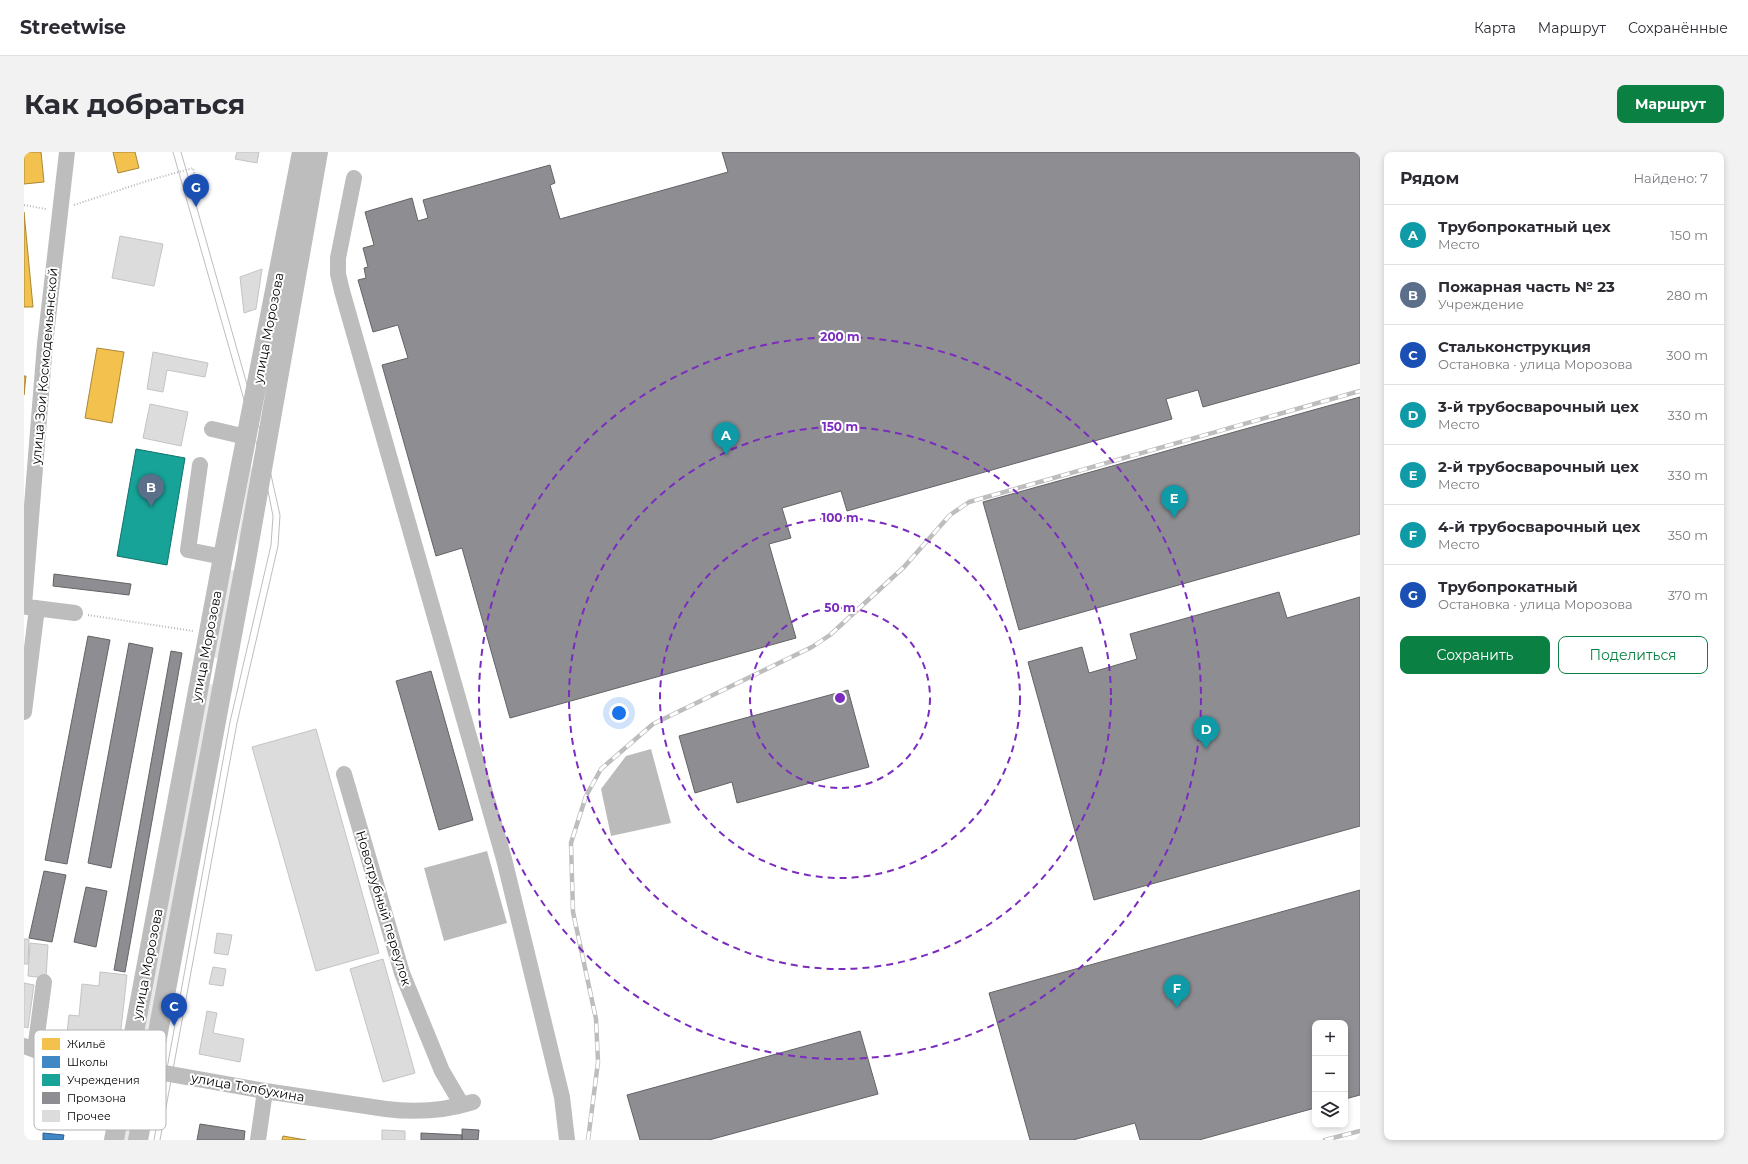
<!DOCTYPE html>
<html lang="ru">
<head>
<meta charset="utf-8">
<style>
  body { margin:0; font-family:Montserrat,sans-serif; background:#f2f2f3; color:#2b2b33 }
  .controls { position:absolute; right:12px; bottom:12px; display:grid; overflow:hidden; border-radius:8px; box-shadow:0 2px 6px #0003 }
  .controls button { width:36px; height:36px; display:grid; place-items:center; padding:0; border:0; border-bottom:1px solid #e1e1e2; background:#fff; color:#2b2b33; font:20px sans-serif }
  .you { position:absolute; left:595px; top:561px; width:14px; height:14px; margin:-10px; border:3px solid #fff; border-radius:50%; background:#1a73e8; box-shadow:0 0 0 6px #1a73e833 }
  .badge { display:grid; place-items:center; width:26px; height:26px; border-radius:50%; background:#0b8043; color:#fff; font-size:13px; font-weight:700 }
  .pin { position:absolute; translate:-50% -33px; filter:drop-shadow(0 1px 2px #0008) }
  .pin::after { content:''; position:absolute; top:21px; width:14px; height:12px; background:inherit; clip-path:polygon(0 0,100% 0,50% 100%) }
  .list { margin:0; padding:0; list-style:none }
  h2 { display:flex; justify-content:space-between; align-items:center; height:52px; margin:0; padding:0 16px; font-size:17px }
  h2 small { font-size:13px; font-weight:400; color:#7c7c81 }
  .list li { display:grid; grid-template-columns:26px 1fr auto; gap:12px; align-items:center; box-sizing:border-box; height:60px; padding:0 16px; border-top:1px solid #e1e1e2 }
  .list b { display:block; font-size:15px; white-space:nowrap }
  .list p { margin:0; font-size:13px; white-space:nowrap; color:#7c7c81 }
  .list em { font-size:13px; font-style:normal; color:#7c7c81 }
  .actions { display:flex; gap:8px; padding:12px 16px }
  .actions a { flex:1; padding:9px 0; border:1px solid #0b8043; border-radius:8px; text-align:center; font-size:14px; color:#0b8043 }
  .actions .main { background:#0b8043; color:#fff }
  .icon { flex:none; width:22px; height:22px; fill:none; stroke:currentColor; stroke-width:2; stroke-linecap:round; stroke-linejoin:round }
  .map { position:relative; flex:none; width:1336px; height:988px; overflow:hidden; border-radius:8px }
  header { display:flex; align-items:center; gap:24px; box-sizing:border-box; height:56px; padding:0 20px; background:#fff; border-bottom:1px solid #e1e1e2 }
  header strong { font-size:19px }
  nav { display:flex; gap:22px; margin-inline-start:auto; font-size:14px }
  .intro { display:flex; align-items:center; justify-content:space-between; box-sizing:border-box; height:96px; padding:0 24px }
  h1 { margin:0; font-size:28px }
  .button { padding:10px 18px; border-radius:8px; background:#0b8043; color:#fff; font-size:14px; font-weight:700 }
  main { display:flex; gap:24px; padding:0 24px }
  aside { flex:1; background:#fff; border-radius:8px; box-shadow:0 2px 6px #0003 }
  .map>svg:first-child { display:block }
</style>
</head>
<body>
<header>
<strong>Streetwise</strong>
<nav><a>Карта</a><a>Маршрут</a><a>Сохранённые</a></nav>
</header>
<div class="intro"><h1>Как добраться</h1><a class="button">Маршрут</a></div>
<main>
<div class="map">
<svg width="1336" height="988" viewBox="0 0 1336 988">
  <rect width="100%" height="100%" fill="#fff"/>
  <path fill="#e9e9e9" d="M227,314L231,322L216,394L214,393L213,390Z
    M202,417L213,419L198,507L187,505Z
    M181,531L192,533L127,894L118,892Z
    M112,935H115L108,988H99L110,936Z"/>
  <path fill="#bbb" d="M627,597L647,671L587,684L577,637L602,604Z
    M463,699L483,771L420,789L400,716Z"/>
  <path fill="#f2c14e" stroke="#a98737" d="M0,0H17L20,30L0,32Z
    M89,0H111L115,16L94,21Z
    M0,60L9,155H0Z
    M73,196L100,200L88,271L61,266Z
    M0,224H2L0,243Z
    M259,984L282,988H258Z"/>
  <path fill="#3f88c5" stroke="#2c5f8a" d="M19,981L40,983L39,988H19Z"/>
  <path fill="#17a398" stroke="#10726a" d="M112,297L161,306L143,413L93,404Z"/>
  <path fill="#8d8d92" stroke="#636366" d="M698,0H1336V211L1179,255L1174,238L1142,247L1148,267L823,359L817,339L758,356L767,386L745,392L772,486L486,566L438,396L412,404L358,213L384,206L374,173L349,180L334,128L342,126L340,116L344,115L339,96L350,93L341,60L388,46L394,69L404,66L399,48L526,13L531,31L526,33L536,67L704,20Z
    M1336,245V382L995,478L959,350Z
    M30,422L107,432L105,443L29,434Z
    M1255,440L1263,466L1336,445V674L1070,748L1004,510L1058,495L1065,521L1113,507L1106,482Z
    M64,484L86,488L43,712L21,708Z
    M105,491L129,496L87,716L64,711Z
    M147,499L158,501L101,820L90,818Z
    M407,519L449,668L415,678L372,529Z
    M824,538L845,615L713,651L708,630L671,641L655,584Z
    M20,719L42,723L28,790L5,786Z
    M62,735L83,739L72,795L50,790Z
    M1336,738V943L1321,947V871H1291V956L1175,988H1116L1111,971L1049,988H1006L965,841Z
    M836,879L854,942L685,988H616L603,943Z
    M176,972L221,979L220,988H173Z
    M438,977L455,978L454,988H438Z
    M397,981L438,983V988H397Z"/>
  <path fill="#dcdcdc" stroke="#c4c4c4" d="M213,0H235L233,11L211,7Z
    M96,84L139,92L130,134L88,126Z
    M238,117L232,157L220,161L216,125Z
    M129,200L184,211L181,225L143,218L139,240L123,237Z
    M126,252L164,260L157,294L119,286Z
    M292,577L355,801L292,819L228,595Z
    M193,781L208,783L204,803L190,801Z
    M0,787H5L4,812H0Z
    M6,791L24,793L22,826L4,824Z
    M359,807L391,921L359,930L326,817Z
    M189,815L202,817L199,834L185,832Z
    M76,820L103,823L96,886L43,881L45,863L55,864L58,832L75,834Z
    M0,831L10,833L4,876L0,875Z
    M183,859L193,861L189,881L220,887L216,910L175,902Z
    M358,978L381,979V988H358Z"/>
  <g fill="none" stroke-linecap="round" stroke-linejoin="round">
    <path stroke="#b8b8b8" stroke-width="2" stroke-dasharray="1 2" stroke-linecap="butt" d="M0,53L22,57
      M50,53L126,28L169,16L172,28
      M64,463L169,479"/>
    <path stroke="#bdbdbd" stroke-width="16" d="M330,26L314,106V122L318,139L480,707L538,945L543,988
      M188,277L222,285
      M176,313L164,398L199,405
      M0,453L21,192L43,0
      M3,455L51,461
      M0,560L13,456
      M320,622L378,821L418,919L438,953
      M0,894L11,898L241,939L362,957C393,961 420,959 449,950
      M11,898L20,830
      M234,988L241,939"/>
    <path stroke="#bdbdbd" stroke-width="20" d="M90,988L199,405L278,0
      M114,988L222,408L294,0"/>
    <path stroke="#bdbdbd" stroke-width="1" d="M130,988L206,570L247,393L249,364L239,314L149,0
      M136,988L213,571L254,394L256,363L241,296L157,0"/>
    <defs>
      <path id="rail" d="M564,988L574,910L572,867L549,760L547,691L562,644L577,617L629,572L788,495L806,483L880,415L926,363L945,350L1336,239
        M1301,988L1336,979"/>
    </defs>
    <use href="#rail" stroke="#bdbdbd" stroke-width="4.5"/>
    <use href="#rail" stroke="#fff" stroke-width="3" stroke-dasharray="9" stroke-linecap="butt"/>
  </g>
  <g fill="none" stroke="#7b2cbf" stroke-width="2" stroke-dasharray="7 5">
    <circle cx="816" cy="546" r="90"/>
    <circle cx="816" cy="546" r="180"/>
    <circle cx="816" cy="546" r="271"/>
    <circle cx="816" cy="546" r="361"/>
  </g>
  <g text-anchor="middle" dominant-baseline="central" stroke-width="4" stroke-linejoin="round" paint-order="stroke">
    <g font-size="13" fill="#000" stroke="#fff">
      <text transform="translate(244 176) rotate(-79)">улица Морозова</text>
      <text transform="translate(20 214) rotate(-85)">улица Зои Космодемьянской</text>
      <text transform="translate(182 494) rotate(-79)">улица Морозова</text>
      <text transform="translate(360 756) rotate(73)">Новотрубный переулок</text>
      <text transform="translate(123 812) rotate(-79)">улица Морозова</text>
      <text transform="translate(224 935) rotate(10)">улица Толбухина</text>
    </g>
  </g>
  <rect x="10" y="878" width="132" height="100" rx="6" fill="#fff" stroke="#b2b2b2" stroke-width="1"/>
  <rect x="18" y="886" width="18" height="12" fill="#f2c14e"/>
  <rect x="18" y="904" width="18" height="12" fill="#3f88c5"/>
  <rect x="18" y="922" width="18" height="12" fill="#17a398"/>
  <rect x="18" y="940" width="18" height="12" fill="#8d8d92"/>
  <rect x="18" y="958" width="18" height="12" fill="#dcdcdc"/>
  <g font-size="11" fill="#000">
    <text x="43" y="896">Жильё</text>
    <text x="43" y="914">Школы</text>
    <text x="43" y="932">Учреждения</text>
    <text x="43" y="950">Промзона</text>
    <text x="43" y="968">Прочее</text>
  </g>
  <circle cx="816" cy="546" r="6" fill="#7b2cbf" stroke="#fff" stroke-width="2"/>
  <g font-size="12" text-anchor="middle" font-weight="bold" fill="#7b2cbf" stroke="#fff" stroke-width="4" stroke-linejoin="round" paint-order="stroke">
    <text x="816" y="189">200 m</text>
    <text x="816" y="279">150 m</text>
    <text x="816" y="370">100 m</text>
    <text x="816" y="460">50 m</text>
  </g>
</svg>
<div class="controls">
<button>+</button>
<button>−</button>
<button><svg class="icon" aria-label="layers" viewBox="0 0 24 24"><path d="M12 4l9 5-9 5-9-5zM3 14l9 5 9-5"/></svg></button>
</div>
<div class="you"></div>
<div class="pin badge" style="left:702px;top:303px;background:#0f9aa8">A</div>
<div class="pin badge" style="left:127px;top:355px;background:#5c6f8a">B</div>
<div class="pin badge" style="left:150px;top:874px;background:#1a4fb4">C</div>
<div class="pin badge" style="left:1182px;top:597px;background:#0f9aa8">D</div>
<div class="pin badge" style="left:1150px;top:366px;background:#0f9aa8">E</div>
<div class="pin badge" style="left:1153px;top:856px;background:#0f9aa8">F</div>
<div class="pin badge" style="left:172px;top:55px;background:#1a4fb4">G</div>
</div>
<aside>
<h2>Рядом<small>Найдено: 7</small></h2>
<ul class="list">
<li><span class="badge" style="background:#0f9aa8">A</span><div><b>Трубопрокатный цех</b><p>Место</p></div><em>150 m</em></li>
<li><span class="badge" style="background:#5c6f8a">B</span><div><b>Пожарная часть № 23</b><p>Учреждение</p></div><em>280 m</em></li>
<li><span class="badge" style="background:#1a4fb4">C</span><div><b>Стальконструкция</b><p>Остановка · улица Морозова</p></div><em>300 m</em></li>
<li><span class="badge" style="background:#0f9aa8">D</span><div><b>3-й трубосварочный цех</b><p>Место</p></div><em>330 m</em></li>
<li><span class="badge" style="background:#0f9aa8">E</span><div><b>2-й трубосварочный цех</b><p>Место</p></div><em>330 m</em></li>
<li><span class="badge" style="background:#0f9aa8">F</span><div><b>4-й трубосварочный цех</b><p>Место</p></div><em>350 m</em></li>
<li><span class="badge" style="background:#1a4fb4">G</span><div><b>Трубопрокатный</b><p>Остановка · улица Морозова</p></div><em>370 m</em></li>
</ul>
<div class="actions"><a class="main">Сохранить</a><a>Поделиться</a></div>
</aside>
</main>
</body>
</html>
